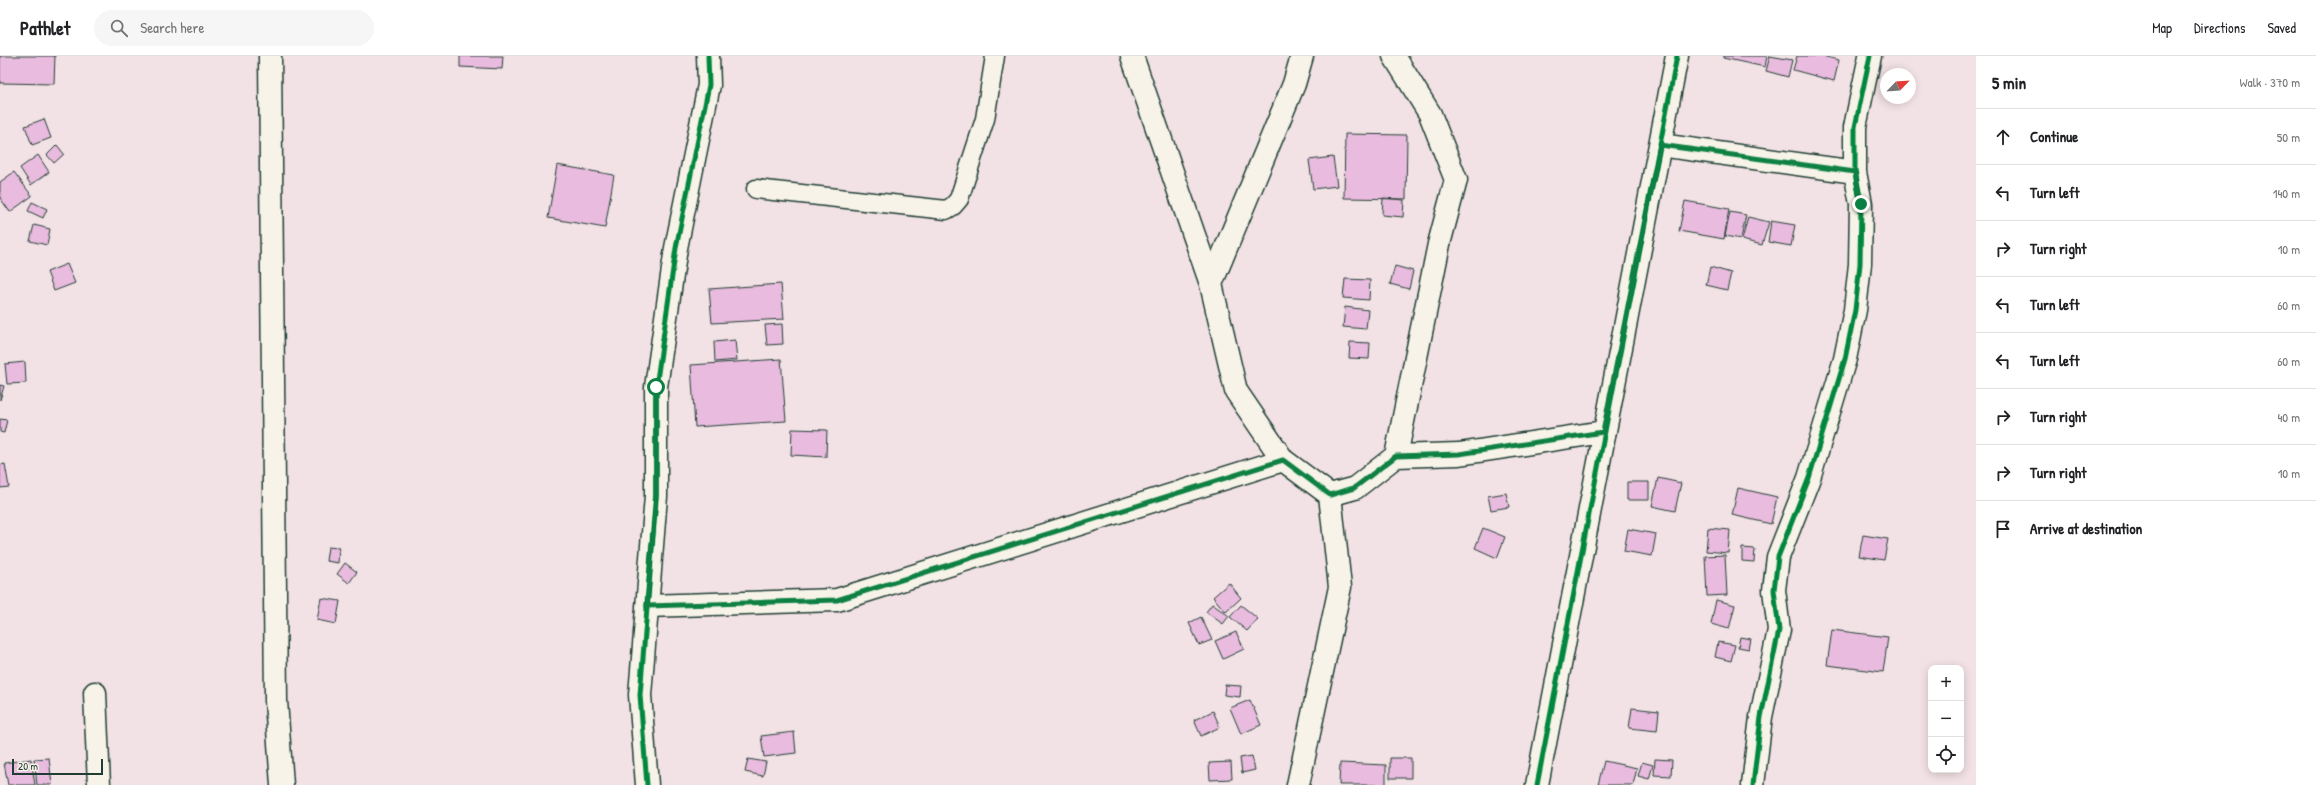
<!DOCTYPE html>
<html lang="en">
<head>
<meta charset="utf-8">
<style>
  body { margin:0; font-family:"Patrick Hand",sans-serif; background:#f6f6f6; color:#202124 }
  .controls { position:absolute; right:12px; bottom:12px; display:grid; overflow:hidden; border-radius:8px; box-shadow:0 2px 10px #0003 }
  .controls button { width:36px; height:36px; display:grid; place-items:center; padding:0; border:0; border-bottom:1px solid #e0e0e0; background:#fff; color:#202124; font:20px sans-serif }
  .compass { position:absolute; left:1880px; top:12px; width:36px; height:36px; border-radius:50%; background:#fff; box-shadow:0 2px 10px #0003; rotate:65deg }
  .scale { position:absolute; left:12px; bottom:10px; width:91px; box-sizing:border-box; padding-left:4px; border:2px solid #1f3d34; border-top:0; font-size:11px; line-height:14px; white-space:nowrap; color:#1f3d34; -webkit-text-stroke:3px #f7f3e8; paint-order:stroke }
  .stop { position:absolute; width:12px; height:12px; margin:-9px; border:3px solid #0b8043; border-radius:50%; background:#fff }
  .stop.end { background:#0b8043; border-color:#fff; box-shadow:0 1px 4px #0008 }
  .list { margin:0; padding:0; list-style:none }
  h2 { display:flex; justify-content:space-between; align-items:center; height:52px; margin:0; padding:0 16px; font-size:17px }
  h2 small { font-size:13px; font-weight:400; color:#757577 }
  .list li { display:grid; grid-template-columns:26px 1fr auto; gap:12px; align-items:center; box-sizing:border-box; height:56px; padding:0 16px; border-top:1px solid #e0e0e0 }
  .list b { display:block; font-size:15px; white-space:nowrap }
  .list em { font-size:13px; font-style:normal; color:#757577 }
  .icon { flex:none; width:22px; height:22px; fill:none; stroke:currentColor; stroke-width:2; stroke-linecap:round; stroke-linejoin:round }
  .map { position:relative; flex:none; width:1976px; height:729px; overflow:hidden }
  header { display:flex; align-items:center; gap:24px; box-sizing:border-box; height:56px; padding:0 20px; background:#fff; border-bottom:1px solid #e0e0e0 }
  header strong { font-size:19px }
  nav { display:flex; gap:22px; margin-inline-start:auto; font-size:14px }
  .search { width:280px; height:36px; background:#f6f6f6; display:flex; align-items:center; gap:10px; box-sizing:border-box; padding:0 14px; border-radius:22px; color:#757577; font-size:15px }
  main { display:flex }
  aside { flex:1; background:#fff }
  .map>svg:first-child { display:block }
</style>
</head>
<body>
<header>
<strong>Pathlet</strong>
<div class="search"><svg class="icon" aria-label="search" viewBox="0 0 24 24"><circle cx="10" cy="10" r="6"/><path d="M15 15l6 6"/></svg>Search here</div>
<nav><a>Map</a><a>Directions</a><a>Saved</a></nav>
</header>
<main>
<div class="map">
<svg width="1976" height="729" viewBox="0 0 1976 729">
  <rect width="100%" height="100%" fill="#f3e2e5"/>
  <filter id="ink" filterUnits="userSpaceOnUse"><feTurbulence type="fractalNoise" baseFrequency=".025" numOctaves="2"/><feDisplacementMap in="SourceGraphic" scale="8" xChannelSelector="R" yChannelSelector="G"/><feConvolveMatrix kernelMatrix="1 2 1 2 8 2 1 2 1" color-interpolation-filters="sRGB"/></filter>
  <g filter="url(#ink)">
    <path fill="#e9bbde" stroke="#1f3d34" d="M0,0H55L54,28L0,27Z
      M460,0H503L502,13L460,11Z
      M1724,0H1767L1765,11L1723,2Z
      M1770,0L1792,4L1788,21L1766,15Z
      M1797,0H1822L1839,4L1834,25L1793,14Z
      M44,63L51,82L32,89L25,70Z
      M1345,78L1407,79L1406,143L1344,142Z
      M57,89L64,98L54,107L47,99Z
      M38,99L49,116L31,129L20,112Z
      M1333,101L1337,130L1313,133L1309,104Z
      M557,109L614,119L605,172L548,162Z
      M14,116L32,140L10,156L0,142V126Z
      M1383,142L1404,144L1403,161L1382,159Z
      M1685,145L1729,153L1724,183L1679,175Z
      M32,146L47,153L43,162L28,155Z
      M1730,156L1746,159L1741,183L1725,180Z
      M1748,161L1769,166L1762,189L1742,184Z
      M1771,165L1795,169L1791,190L1768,186Z
      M34,169L50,173L47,189L30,185Z
      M67,208L75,227L54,235L47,216Z
      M1395,210L1413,215L1409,233L1390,228Z
      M1710,211L1731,217L1727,234L1706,229Z
      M1345,223L1370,224L1369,244L1343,242Z
      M781,228L784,263L712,267L709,233Z
      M1345,251L1368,254L1366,273L1343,271Z
      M782,268L783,288L767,289L765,269Z
      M735,284L737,304L715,306L714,286Z
      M1350,286L1370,287L1369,303L1349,302Z
      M781,303L786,365L695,371L691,309Z
      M25,306L26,327L7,328L5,308Z
      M0,329L4,330L0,344Z
      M0,363L7,364L4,377L0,376Z
      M792,373L827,374L826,401L791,399Z
      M5,408L9,431L0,432V409Z
      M1658,422L1681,427L1675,455L1652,450Z
      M1627,426H1649V444H1627Z
      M1738,432L1777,441L1771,468L1732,459Z
      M1506,437L1509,451L1491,454L1488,440Z
      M1483,472L1505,481L1497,502L1475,492Z
      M1708,472L1730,474L1728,497L1706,495Z
      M1628,473L1656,478L1652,500L1624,495Z
      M1863,479L1888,483L1884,504L1859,500Z
      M328,491L339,492L338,507L326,505Z
      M1742,492L1755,493L1754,506L1742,505Z
      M1725,499L1727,539L1707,540L1705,500Z
      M345,507L357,516L349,527L337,518Z
      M1229,527L1241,542L1226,556L1213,541Z
      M321,542L340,545L336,568L317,564Z
      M1716,544L1735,549L1729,573L1711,568Z
      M1212,548L1229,560L1223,568L1206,556Z
      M1241,549L1258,563L1247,575L1230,561Z
      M1201,561L1212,584L1199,589L1189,567Z
      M1832,574L1888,581L1883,616L1827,609Z
      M1236,576L1244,593L1223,603L1215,585Z
      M1740,581L1751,583L1749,593L1738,591Z
      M1718,586L1735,589L1731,605L1715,601Z
      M1225,629L1241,630L1240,641L1224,639Z
      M1250,644L1261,669L1241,678L1230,652Z
      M1632,652L1659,655L1657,675L1629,672Z
      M1213,655L1220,671L1201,680L1194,664Z
      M794,676L796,697L764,701L761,680Z
      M1252,700L1255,714L1242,717L1240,702Z
      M49,702L52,729H37L34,703Z
      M1390,702H1411V722H1390Z
      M31,703L35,729H8L4,707Z
      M748,703L766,706L763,720L745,716Z
      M1655,703L1672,704L1671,720L1654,719Z
      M1604,705L1637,712L1633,729H1598Z
      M1231,706L1232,723L1210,724L1209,707Z
      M1642,706L1653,709L1649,723L1638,720Z
      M1340,707L1386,709V729H1339Z"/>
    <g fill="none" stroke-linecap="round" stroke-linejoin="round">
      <defs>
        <path id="lane" d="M756,133L946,154L953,150L959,143L985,63L995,0"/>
        <path id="street" d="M270,0L276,645L282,729
          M1132,0L1211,228L1236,335L1283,404L1330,439
          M1394,0L1430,58L1456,124L1439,188L1396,400
          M1660,89L1855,116
          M1211,228L1294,28L1302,0
          M647,550L837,544L1283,404
          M95,637L99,729
          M647,729L640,639L656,440V331L676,192L709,29L708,0
          M1298,729L1340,531L1330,439L1355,432L1396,400L1459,398L1603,376
          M1537,729L1677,0
          M1753,729L1761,661L1779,574L1774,534L1778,501L1809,422L1845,303L1855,254L1860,208L1861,148L1855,116V71L1870,0"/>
      </defs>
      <use href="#lane" stroke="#1f3d34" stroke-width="21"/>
      <use href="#street" stroke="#1f3d34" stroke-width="25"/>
      <use href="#lane" stroke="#f7f3e8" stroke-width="18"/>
      <use href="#street" stroke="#f7f3e8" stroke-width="22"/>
      <defs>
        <path id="cycleway" d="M647,729L640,639L656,440V331L676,192L709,29L708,0
          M1537,729L1677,0
          M1753,729L1761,661L1779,574L1774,534L1778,501L1809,422L1845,303L1855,254L1860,208L1861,148L1855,116V71L1870,0"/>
      </defs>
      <use href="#cycleway" stroke="#f7f3e8" stroke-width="8"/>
      <use href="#cycleway" stroke="#00873e" stroke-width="5"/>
    </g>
  </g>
  <g fill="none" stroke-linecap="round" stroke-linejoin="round" filter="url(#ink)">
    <path stroke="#0b8043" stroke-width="5" d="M656,331V440L647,550L837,544L1283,404L1330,439L1354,432L1396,400L1459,398L1603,376L1660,89L1855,116L1861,148"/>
  </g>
</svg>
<div class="controls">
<button>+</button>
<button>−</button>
<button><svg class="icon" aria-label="locate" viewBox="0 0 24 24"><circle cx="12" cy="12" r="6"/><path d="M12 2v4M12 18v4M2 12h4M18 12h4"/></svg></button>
</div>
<svg class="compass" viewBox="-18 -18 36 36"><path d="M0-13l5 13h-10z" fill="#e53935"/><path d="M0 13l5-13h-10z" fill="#757577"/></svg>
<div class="scale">20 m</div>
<div class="stop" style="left:656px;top:331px"></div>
<div class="stop end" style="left:1861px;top:148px"></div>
</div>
<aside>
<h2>5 min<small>Walk · 370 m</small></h2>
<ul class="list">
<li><svg class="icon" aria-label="ahead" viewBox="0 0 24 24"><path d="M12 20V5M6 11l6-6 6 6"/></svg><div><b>Continue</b></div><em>50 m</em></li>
<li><svg class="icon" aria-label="left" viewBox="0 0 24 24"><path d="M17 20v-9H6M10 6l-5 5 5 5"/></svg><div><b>Turn left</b></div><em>140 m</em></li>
<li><svg class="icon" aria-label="right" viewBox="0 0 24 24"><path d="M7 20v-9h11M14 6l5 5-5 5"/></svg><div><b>Turn right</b></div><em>10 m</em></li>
<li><svg class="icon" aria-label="left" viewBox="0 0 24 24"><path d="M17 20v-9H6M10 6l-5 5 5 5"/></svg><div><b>Turn left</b></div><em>60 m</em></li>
<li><svg class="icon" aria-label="left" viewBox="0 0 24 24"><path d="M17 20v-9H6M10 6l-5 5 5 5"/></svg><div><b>Turn left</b></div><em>60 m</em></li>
<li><svg class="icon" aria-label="right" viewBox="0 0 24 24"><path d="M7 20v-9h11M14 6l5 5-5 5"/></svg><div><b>Turn right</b></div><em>40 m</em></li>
<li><svg class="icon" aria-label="right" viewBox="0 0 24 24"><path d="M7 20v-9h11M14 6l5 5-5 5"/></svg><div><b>Turn right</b></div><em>10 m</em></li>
<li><svg class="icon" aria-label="arrive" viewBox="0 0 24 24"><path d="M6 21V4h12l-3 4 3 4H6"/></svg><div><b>Arrive at destination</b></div></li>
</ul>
</aside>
</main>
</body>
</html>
